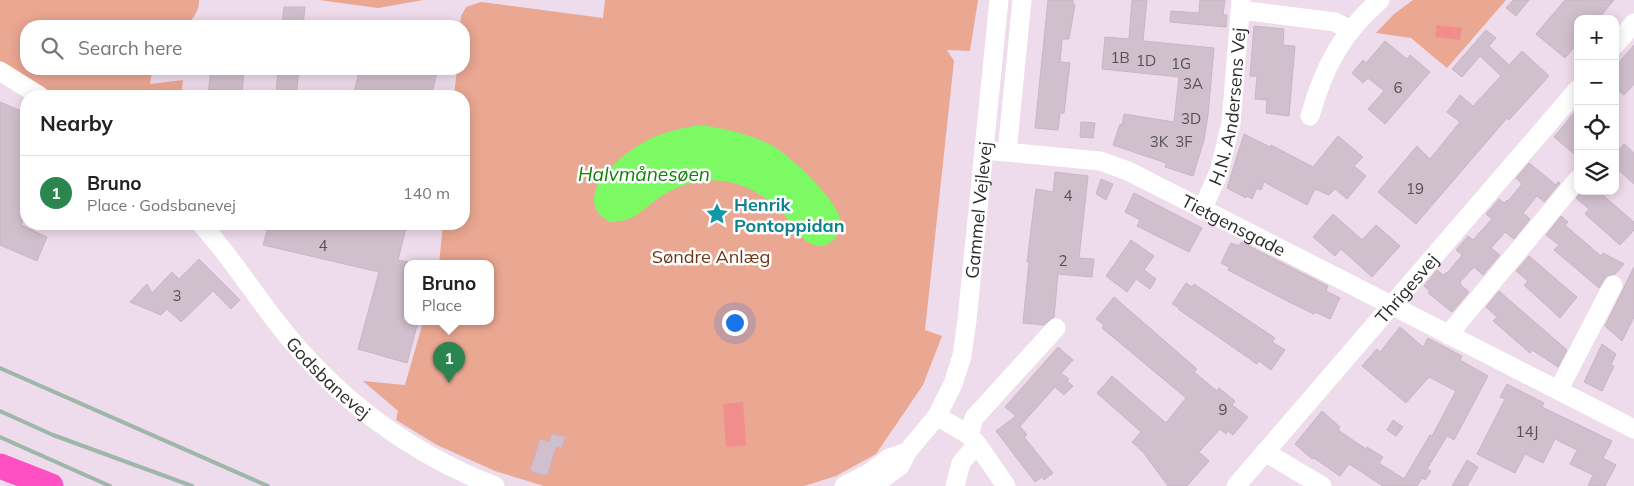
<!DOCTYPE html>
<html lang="en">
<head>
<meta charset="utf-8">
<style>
  body { margin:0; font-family:Mulish,sans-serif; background:#f6f6f6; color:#222 }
  .controls { position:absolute; right:15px; top:15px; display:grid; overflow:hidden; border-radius:10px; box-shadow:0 2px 12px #0003 }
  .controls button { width:45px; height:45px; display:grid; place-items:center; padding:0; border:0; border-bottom:1px solid #e0e0e0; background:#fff; color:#222; font:25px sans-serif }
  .you { position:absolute; left:734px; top:322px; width:18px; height:18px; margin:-12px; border:4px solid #fff; border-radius:50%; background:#1a73e8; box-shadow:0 0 0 8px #1a73e833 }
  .badge { display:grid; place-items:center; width:32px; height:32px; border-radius:50%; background:#2b854f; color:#fff; font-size:16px; font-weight:700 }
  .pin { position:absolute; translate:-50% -41px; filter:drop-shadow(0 1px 2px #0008) }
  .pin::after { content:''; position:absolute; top:26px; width:18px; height:15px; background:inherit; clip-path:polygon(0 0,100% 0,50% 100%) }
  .popup { position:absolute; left:404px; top:260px; width:90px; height:65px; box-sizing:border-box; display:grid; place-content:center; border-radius:10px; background:#fff; filter:drop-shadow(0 1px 4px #0005); font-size:16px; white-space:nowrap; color:#767676 }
  .popup b { font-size:19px; color:#222 }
  .popup::after { content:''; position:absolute; left:50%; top:100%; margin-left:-10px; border:10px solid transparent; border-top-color:#fff }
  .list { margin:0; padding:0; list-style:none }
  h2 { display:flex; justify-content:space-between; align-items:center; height:65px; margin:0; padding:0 20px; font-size:21px }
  h2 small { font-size:16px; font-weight:400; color:#767676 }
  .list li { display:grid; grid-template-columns:32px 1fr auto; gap:15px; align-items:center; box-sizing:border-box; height:75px; padding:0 20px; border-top:1px solid #e0e0e0 }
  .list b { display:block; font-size:19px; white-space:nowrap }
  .list p { margin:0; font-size:16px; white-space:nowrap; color:#767676 }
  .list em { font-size:16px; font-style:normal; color:#767676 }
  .icon { flex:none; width:28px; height:28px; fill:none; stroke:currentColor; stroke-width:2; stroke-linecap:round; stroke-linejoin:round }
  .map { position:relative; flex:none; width:1634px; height:486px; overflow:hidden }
  .search { position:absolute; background:#fff; box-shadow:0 2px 12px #0003; left:20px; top:20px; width:450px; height:55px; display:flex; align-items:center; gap:12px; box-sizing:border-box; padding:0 18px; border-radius:20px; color:#767676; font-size:19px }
  .panel { position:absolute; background:#fff; box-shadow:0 2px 12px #0003; left:20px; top:90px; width:450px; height:140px; border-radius:20px }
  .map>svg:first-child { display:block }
</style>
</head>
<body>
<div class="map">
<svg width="1634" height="486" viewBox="0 0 1634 486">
  <rect width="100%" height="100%" fill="#eedbeb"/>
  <path fill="#eaa792" d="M0,0H199C199,15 192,14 190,26H26V69H184L183,75L152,70L150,84L183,80L181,96H50L0,68Z
    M319,0H423L378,8Z
    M605,0H978L970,51L947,50L954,61L925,330L942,336L923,385L876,454L836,476L804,486H544L495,471L437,445L396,420L398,411L363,381L405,385L423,322H490V264H439L443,224H464V96H454L457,69H464V26H460L461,16L466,7L481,2L603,18Z
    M1413,0H1506L1447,68L1411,38L1376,33L1394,14Z"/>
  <path fill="#f28d8d" d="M1437,25L1462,28L1460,40L1435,37Z
    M743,402L746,445L726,447L723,404Z"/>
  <path fill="#7bfa64" d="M702,125C726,129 749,134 771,145C790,155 840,202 841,223C841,227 839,233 836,237C833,241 826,246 821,246C800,246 791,219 777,207C762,194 744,184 723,181C699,178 675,186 656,200C636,214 636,221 609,222C606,219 600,216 598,212C579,184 633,146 654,137C670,131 685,127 702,125Z"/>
  <path fill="#d0c0cd" stroke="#cab4c5" d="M1048,0H1073V4L1075,5L1069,39H1062L1060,62L1070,63L1064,113H1060L1058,130L1035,128Z
    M1132,0H1147L1143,41L1214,48L1208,115L1204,140L1193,176L1165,167L1166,163L1113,145L1120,124L1122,125L1124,114L1174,122L1179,77L1102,69L1105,37L1129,39Z
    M1200,0H1225L1223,15H1227L1226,27L1170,22L1171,11L1199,13Z
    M1513,0H1529L1516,16L1506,8Z
    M1565,0H1614L1598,19H1578V43L1565,58L1536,34Z
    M284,7H305L303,26H282Z
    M1254,26L1284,29L1283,45L1295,46L1289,116L1266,113L1267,100L1255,99L1257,76H1250Z
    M1486,30L1496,38L1489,46L1509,65L1522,51L1549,76L1509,120L1507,118L1416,224L1378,192L1417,146L1430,159L1460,122L1447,112L1460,95L1473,106L1501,76L1480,56L1462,77L1452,69Z
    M1385,41L1407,59L1410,55L1430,72L1385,124L1368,109L1384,91L1368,78L1363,83L1352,73L1363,60L1366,63Z
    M1634,45V84L1624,95L1615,88V67Z
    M211,69H244L242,96H208Z
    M278,69H299L296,96H276Z
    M360,69H438L431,96H353Z
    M0,102L26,113V213L21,225L47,237L37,261L0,245Z
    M1578,108V157L1554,137Z
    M1081,122L1095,123L1093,138L1080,137Z
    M1244,134L1270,147L1271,145L1313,167L1338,136L1363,157L1354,166L1366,176L1347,199L1335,189L1329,195L1315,189L1307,205L1264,182L1261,190L1257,188L1252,199L1247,196L1246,198L1227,188Z
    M1624,144L1634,153V184L1615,167V155Z
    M1529,163L1556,185L1558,182L1560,183L1544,202L1537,196L1523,213L1530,219L1514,239L1505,232L1491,248L1500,255L1483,275L1474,267L1460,282L1461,285L1469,292L1452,312L1428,293L1430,291L1424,286L1437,270L1443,275L1448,272L1462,255L1456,250L1468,236L1473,240L1492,219L1486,214L1499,199L1504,203L1507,200L1508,201L1522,184L1516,178Z
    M1055,172L1088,176L1079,258L1094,259L1092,277L1058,274L1054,317L1044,325L1023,323L1029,262H1027L1036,189L1053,192Z
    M1101,179L1113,184L1106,200L1096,194Z
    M1582,191H1598L1634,222V230L1620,245L1585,214L1589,209L1576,198Z
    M1134,193L1202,228L1189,252L1137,226L1140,220L1125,212Z
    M1333,214L1362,240L1376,225L1400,246L1372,277L1341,249L1335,256L1313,237Z
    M1561,216L1568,222L1565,225L1601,256L1603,253L1624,264L1615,274L1607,276L1599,288L1554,250L1559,245L1546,235Z
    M269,224H407L398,260L408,262V322H418L407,363L358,349L379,272L263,245Z
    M1131,240L1154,256L1144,270L1156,279L1150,289L1136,279L1127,292L1106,276Z
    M1241,242L1328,286L1326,291L1340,298L1330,319L1315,312L1314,314L1289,302L1228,270L1229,267L1221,263L1231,243L1239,246Z
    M1529,256L1577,297L1560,318L1524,285L1528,281L1516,271Z
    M199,259L240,300L231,309L213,291L181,322L167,309L161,315L130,302L147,284L152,293L172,272L179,279Z
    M1634,267V317L1622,341L1605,326Z
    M1186,283L1192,287L1194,284L1275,338L1272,342L1285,350L1271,370L1259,361L1257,364L1178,309L1179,308L1172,304Z
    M1499,291L1567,350L1558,367L1532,350L1530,353L1493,321L1497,317L1486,307Z
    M1114,297L1197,369L1194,372L1217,391L1219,388L1235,401L1232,405L1248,417L1233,435L1228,431L1226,434L1220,429L1199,452L1209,461L1187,486H1168L1143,452L1132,442L1141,432L1097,393L1112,376L1166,423L1186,398L1102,328L1104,325L1096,319Z
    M1400,327L1423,347L1428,338L1462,356L1460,360L1488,376L1454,440L1447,436L1427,469L1431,471L1425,480L1422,478L1417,486H1383L1349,464L1340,476L1314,458L1312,459L1295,444L1322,411L1340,427L1338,430L1366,449L1367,447L1383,457L1379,463L1404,479L1430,435L1432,436L1456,391L1429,377L1406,403L1362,366L1377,349L1380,352Z
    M1602,344L1616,354L1611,365L1614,366L1602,391L1584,382Z
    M1058,347L1073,360L1061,373L1069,379L1067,381L1073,386L1064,395L1055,387L1020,426L1027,435L1024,437L1053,473L1044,480L1042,477L1035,482L996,431L1016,416L1005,407Z
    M1507,384L1544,403L1542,407L1612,441L1603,458L1616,465L1605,486H1588L1593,475L1570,464L1577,450L1555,439L1543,463L1525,454L1515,473L1477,454L1505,399L1500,397Z
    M1393,420L1403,427L1396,436L1387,430Z
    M552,434L565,437L561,448L556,447L547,476L530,471L540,439L549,442Z
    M1467,460L1478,467L1467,486H1452Z"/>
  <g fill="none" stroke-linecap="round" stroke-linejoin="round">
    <g stroke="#fff" stroke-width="19">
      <path d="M1240,10L1335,22L1350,30"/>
      <path d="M1615,45L1634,23"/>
      <path d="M0,71L40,96"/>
      <path d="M1310,116C1324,67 1341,34 1380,0"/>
      <path id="s1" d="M984,150L1100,161L1128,171L1634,429"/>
      <path d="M1007,152L1022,0"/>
      <path id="s2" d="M1202,210L1219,172L1231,123L1241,0"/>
      <path id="s3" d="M201,224C229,254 252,291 278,324C334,396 408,453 495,486"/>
      <path d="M1448,335L1578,179"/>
      <path d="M1559,389L1613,285"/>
      <path d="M937,416L969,435L977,444L1006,486"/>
      <path d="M969,435L974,418L1056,328"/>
      <path d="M1265,452L1322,486"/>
      <path d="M844,486L871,472L889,458L907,452"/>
      <path id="s4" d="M872,486L900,466L907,452L937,416L953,384L962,356L967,320L999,0"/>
      <path d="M955,486L961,463L977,444"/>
      <path id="s5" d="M1236,486L1578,89"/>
    </g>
    <path stroke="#fe50c2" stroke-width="25" d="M0,466L51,486"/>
    <path stroke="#9db7a8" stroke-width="4" d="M0,368L268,486
      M0,411L53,435L192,486
      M0,437L110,486"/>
  </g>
  <defs>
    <symbol id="sight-bare" viewBox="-9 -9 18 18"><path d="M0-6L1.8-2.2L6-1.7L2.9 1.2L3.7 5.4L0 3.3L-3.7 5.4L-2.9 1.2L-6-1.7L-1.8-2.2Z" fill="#0f9aa8" stroke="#fff" stroke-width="2.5" paint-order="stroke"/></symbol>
  </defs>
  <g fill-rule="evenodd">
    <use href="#sight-bare" x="701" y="198" width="32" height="32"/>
  </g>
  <g text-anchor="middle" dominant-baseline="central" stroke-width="5" stroke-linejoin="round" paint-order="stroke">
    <g font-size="15" fill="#545054">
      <text x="1120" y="57">1B</text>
      <text x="1146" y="60">1D</text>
      <text x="1181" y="63">1G</text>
      <text x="1193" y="83">3A</text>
      <text x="1398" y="87">6</text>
      <text x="1191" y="118">3D</text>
      <text x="1159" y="141">3K</text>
      <text x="1184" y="141">3F</text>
      <text x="1415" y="188">19</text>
      <text x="1068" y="195">4</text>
      <text x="323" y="245">4</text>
      <text x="1063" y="260">2</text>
      <text x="177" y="295">3</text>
      <text x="1223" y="409">9</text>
      <text x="1527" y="431">14J</text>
    </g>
    <g font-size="18" fill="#2b2b2b" stroke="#fff">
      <text stroke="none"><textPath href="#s2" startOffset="108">H.N. Andersens Vej</textPath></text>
      <text stroke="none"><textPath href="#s4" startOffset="309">Gammel Vejlevej</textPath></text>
      <text stroke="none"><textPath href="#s1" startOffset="265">Tietgensgade</textPath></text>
      <text stroke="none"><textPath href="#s5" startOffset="261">Thrigesvej</textPath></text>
      <text stroke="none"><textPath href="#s3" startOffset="200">Godsbanevej</textPath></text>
    </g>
    <g font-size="18" font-weight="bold" fill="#0d838f" stroke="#fff" text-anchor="start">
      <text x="734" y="204">Henrik<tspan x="734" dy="21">Pontoppidan</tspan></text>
    </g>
    <g font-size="18" fill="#6f3513" stroke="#fff">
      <text x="711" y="256">Søndre Anlæg</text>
    </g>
    <g font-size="19" font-style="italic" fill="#0e8304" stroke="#fff">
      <text x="644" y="174">Halvmånesøen</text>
    </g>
  </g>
</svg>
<div class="controls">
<button>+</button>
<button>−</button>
<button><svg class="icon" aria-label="locate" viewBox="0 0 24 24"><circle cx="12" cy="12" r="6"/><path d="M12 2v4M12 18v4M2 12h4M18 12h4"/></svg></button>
<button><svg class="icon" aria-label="layers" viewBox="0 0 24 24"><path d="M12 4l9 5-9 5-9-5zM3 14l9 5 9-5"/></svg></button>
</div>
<div class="you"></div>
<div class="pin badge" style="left:449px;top:383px">1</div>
<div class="popup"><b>Bruno</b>Place</div>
<div class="search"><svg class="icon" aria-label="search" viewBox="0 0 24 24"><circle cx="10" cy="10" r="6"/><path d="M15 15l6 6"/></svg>Search here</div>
<section class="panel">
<h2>Nearby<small></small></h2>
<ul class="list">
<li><span class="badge">1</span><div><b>Bruno</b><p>Place · Godsbanevej</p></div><em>140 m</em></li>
</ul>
</section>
</div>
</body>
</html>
